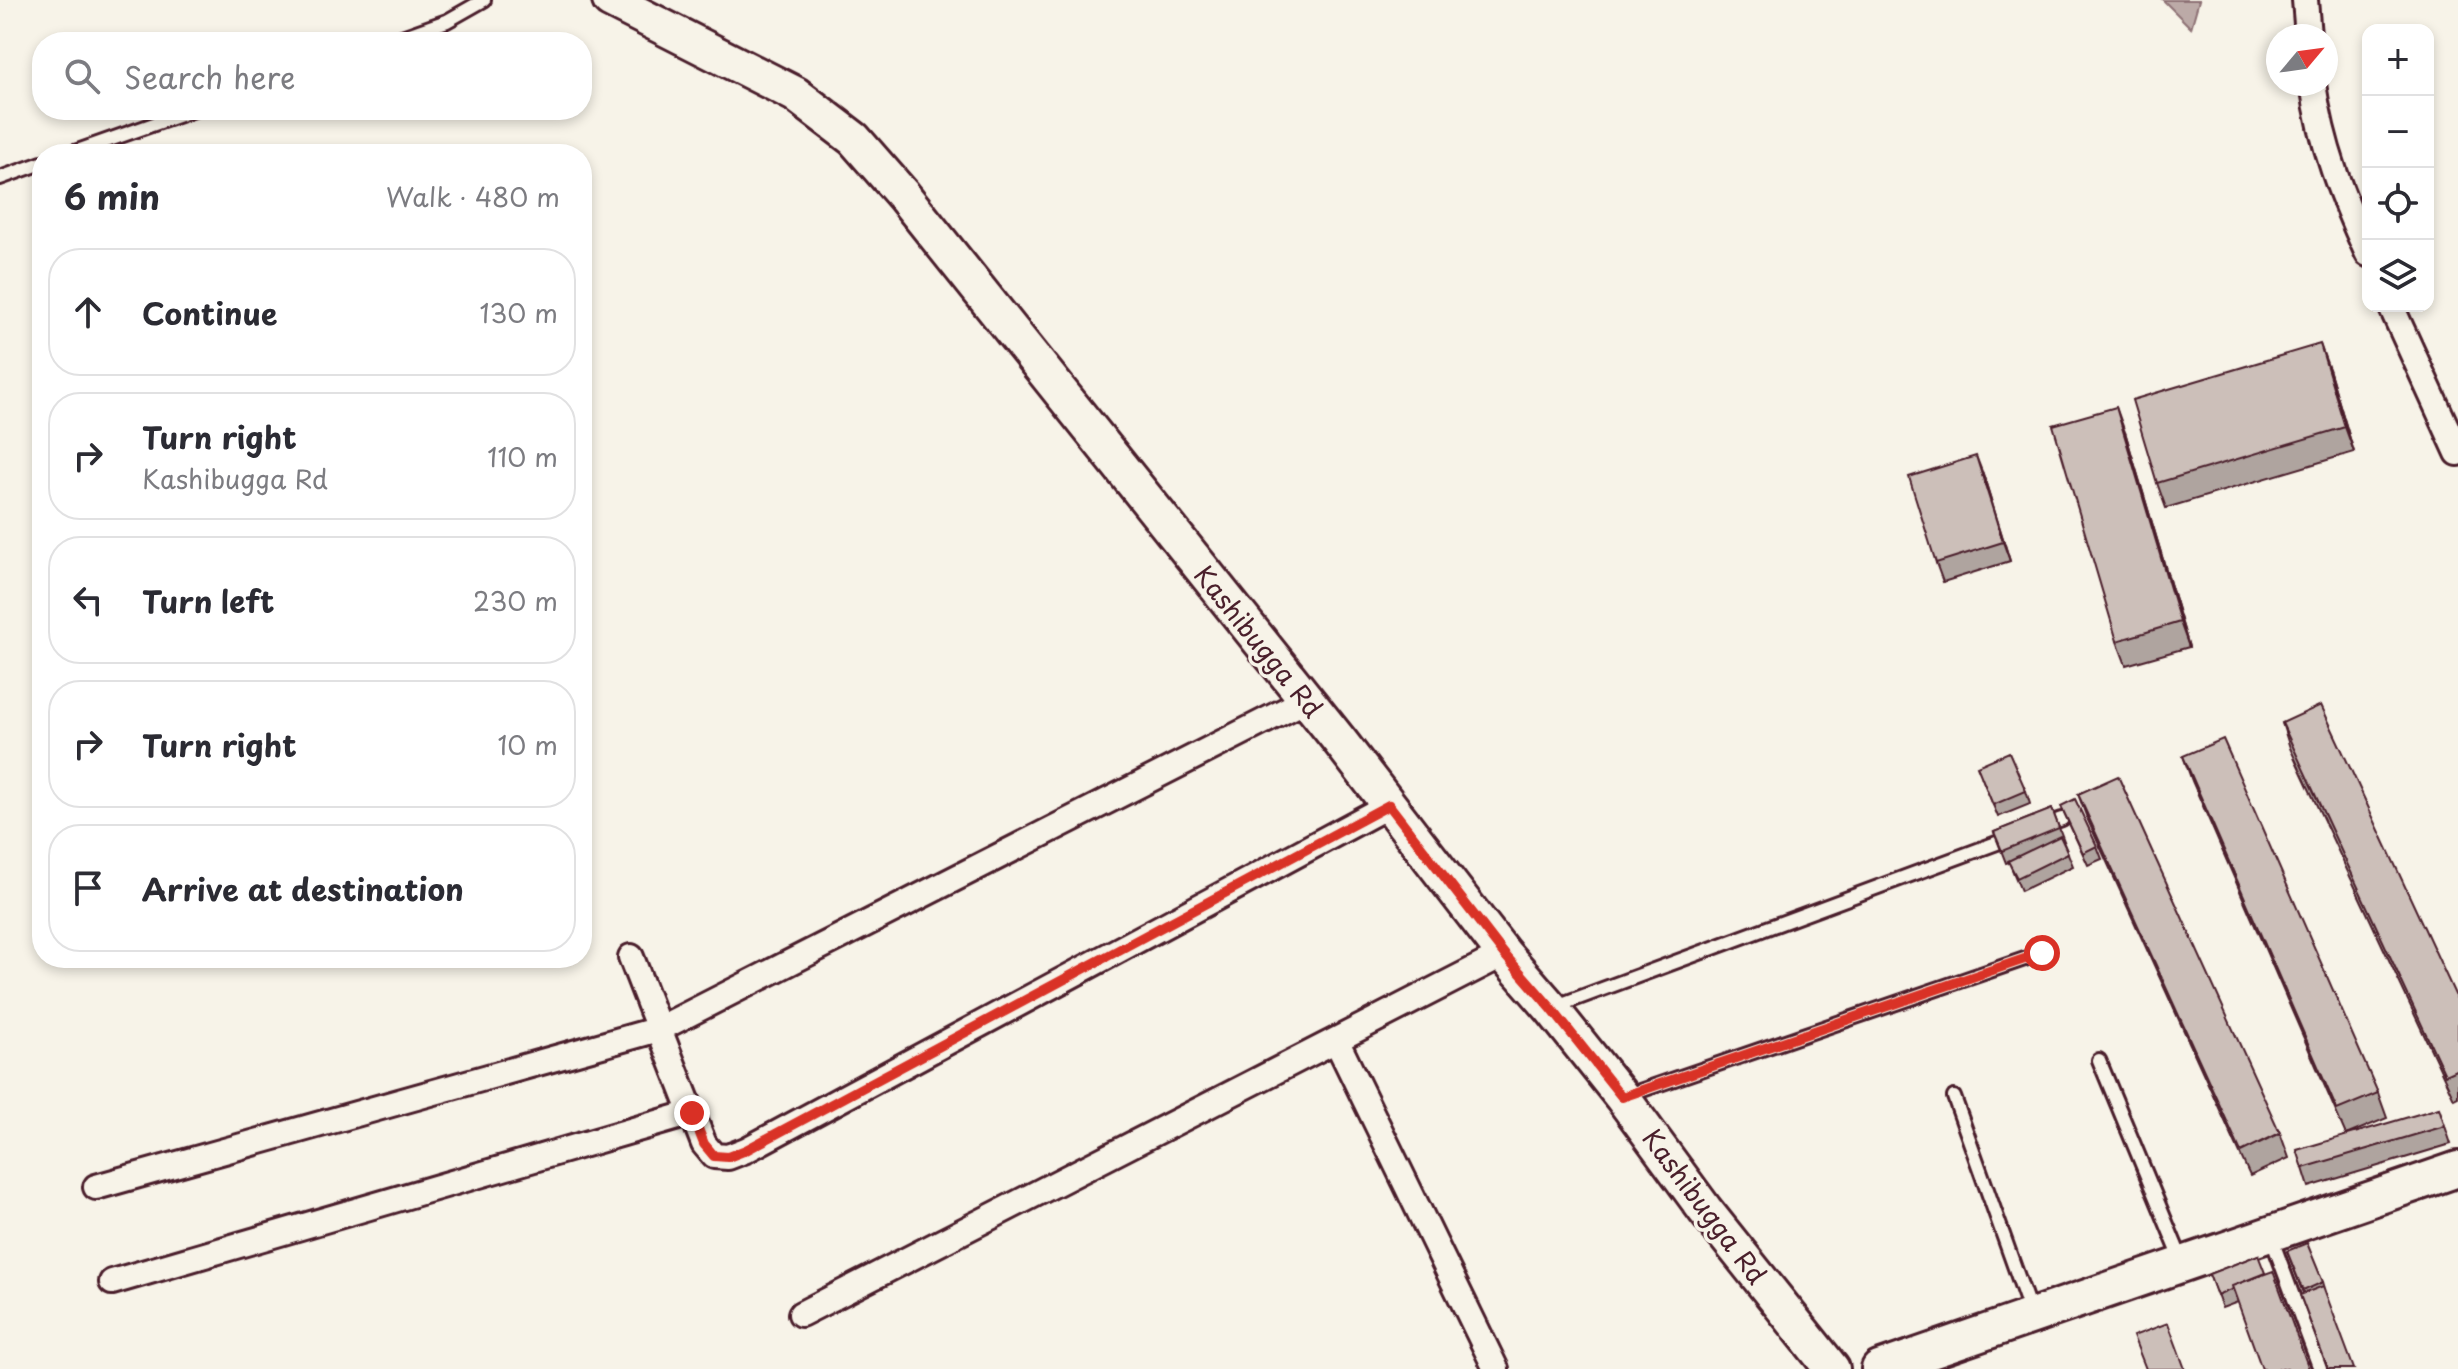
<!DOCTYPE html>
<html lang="en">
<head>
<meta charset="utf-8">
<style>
  body { margin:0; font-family:"Playpen Sans",sans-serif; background:#f7f7f7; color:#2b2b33 }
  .controls { position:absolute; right:24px; top:24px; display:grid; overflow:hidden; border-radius:16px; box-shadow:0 4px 12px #0003 }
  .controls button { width:72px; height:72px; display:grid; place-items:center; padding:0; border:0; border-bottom:2px solid #e1e1e2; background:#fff; color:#2b2b33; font:40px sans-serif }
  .compass { position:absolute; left:2266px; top:24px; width:72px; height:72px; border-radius:50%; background:#fff; box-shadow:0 4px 12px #0003; rotate:61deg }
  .stop { position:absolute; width:24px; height:24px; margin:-18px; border:6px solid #d93025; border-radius:50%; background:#fff }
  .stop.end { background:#d93025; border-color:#fff; box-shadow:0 2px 8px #0008 }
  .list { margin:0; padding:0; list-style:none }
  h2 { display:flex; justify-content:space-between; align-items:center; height:104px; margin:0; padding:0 32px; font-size:34px }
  h2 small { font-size:26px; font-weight:400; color:#7c7c81 }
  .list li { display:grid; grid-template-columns:52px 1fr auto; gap:24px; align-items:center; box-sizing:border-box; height:128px; margin:0 16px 16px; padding:0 16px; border:2px solid #e1e1e2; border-radius:32px }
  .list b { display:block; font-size:30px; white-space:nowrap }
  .list p { margin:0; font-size:26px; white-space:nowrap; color:#7c7c81 }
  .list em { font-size:26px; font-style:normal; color:#7c7c81 }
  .icon { flex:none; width:44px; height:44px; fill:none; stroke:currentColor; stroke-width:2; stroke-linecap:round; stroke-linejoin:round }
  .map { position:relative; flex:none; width:2458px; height:1369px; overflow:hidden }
  .search { position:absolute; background:#fff; box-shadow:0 4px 12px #0003; left:32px; top:32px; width:560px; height:88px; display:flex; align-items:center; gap:20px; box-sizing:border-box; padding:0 28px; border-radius:32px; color:#7c7c81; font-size:30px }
  .panel { position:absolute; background:#fff; box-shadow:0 4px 12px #0003; left:32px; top:144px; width:560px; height:824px; border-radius:32px }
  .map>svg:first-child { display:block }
</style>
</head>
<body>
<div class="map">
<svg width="2458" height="1369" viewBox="0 0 2458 1369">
  <rect width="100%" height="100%" fill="#f7f3e8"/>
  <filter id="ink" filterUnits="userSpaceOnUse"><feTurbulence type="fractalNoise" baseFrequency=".0125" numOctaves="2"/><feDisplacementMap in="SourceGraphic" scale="16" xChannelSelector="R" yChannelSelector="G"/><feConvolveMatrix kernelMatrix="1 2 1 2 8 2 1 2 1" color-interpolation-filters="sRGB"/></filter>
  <g filter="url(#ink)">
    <path fill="#bcaaa7" stroke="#8e7275" stroke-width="2" d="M2163,0H2199L2191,28Z"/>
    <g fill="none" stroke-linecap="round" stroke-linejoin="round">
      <defs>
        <path id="lane" d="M388,42L447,21L484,0
          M69,154L194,110
          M0,178L42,163
          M2042,826L2062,819
          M1554,1007L2013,837
          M2099,1060L2182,1261
          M1625,1096L2042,953
          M1954,1097L2031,1313
          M2271,1237L2320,1369"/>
        <path id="street" d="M2305,0L2308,36
          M2313,84C2322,147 2342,197 2368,254
          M2391,306L2458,453
          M631,957L704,1144L714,1156L728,1157L746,1150L1389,805
          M1336,1040L1496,1369
          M96,1187L659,1029L1306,700
          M112,1282L692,1113
          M801,1314L1504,954"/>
        <path id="secondary" d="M610,0L795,94L854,139L903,195L1339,740L1504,954L1551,1008L1622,1097L1705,1210L1832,1369
          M1879,1369L2458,1169"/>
      </defs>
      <use href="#lane" stroke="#4a1f2b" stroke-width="18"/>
      <use href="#street" stroke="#4a1f2b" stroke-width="30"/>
      <use href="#secondary" stroke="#4a1f2b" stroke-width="40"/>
      <use href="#lane" stroke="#f7f3e8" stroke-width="12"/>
      <use href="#street" stroke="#f7f3e8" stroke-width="24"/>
      <use href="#secondary" stroke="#f7f3e8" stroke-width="34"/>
    </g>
    <path fill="#afa49f" stroke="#4a1f2b" stroke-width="2" d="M2329,369L2354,452L2166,508L2157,483Z
      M2125,432L2189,647L2126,665L2117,641Z
      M1983,474L2010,561L1943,582L1936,563Z
      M2282,723L2458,1001V1097L2454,1099L2290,748Z
      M2183,756L2378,1093L2387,1118L2346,1135L2192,781Z
      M1982,778L2026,791L2030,804L1998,817Z
      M2078,794L2280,1133L2289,1158L2250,1176L2087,818Z
      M2061,806L2097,846L2102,859L2088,865Z
      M2052,809L2064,841H2063L2073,866L2021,891L2009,862L2006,863L1994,832Z
      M2439,1108L2451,1144L2309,1187L2303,1168Z
      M2287,1251L2323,1282L2327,1295L2303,1293Z
      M2258,1255L2238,1302L2222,1308L2209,1274Z"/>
    <path fill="#8f8682" stroke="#4a1f2b" stroke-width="2" d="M2320,344L2329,369L2354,452L2345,427Z
      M2116,407L2125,432L2189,647L2180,622Z
      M1976,456L1983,474L2010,561L2003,542Z"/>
    <path fill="#ccbfb9" stroke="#4a1f2b" stroke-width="2" d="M2320,344L2345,427L2157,483L2132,400Z
      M2116,407L2180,622L2117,641L2053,425Z
      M1976,456L2003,542L1936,563L1909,477Z
      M2321,705L2458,1001V1069L2445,1075L2282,723Z
      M2223,739L2378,1093L2337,1110L2183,756Z
      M2009,752L2026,791L1993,805L1977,766Z
      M2118,776L2280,1133L2241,1152L2078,794Z
      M2075,799L2097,846L2083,853L2061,806Z
      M2052,809L2059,828L2002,851L1994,832Z
      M2060,836L2068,853L2017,878L2008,861Z
      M2439,1108L2445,1126L2303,1168L2297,1150Z
      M2307,1243L2323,1282L2303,1291L2287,1251Z
      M2258,1255L2265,1273L2232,1286L2233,1289L2217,1296L2209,1274Z
      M2273,1271L2309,1369H2262L2232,1286Z
      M2323,1286L2354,1369H2328L2300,1295Z
      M2168,1323L2185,1369H2146L2133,1336Z"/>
  </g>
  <g fill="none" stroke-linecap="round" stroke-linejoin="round" filter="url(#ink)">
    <path stroke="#d93025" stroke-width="10" d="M692,1113L704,1144L714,1156L728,1157L746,1150L1389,805L1504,954L1551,1008L1622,1097L2042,953"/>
  </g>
  <g text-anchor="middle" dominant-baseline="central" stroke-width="7" stroke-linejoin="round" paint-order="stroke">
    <g font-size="26" fill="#4a1f2b" stroke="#f7f3e8">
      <text transform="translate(1259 641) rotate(51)">Kashibugga Rd</text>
      <text transform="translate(1705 1206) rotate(53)">Kashibugga Rd</text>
    </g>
  </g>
</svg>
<div class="controls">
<button>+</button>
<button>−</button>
<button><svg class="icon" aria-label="locate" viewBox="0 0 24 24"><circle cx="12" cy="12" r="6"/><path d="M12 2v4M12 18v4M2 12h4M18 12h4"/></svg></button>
<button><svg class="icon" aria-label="layers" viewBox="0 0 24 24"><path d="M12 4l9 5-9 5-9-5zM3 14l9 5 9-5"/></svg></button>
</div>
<svg class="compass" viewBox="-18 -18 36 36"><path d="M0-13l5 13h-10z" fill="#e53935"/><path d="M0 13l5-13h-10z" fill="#7c7c81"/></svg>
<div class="stop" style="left:2042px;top:953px"></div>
<div class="stop end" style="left:692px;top:1113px"></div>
<div class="search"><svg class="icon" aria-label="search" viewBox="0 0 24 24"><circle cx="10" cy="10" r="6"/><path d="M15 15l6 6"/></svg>Search here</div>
<section class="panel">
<h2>6 min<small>Walk · 480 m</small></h2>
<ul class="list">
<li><svg class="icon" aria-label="ahead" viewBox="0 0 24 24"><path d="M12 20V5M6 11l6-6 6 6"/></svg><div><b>Continue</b></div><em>130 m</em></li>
<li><svg class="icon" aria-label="right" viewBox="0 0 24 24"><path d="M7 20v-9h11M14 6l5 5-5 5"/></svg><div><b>Turn right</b><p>Kashibugga Rd</p></div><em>110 m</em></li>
<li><svg class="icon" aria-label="left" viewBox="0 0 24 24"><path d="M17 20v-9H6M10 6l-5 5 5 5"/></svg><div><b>Turn left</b></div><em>230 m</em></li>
<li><svg class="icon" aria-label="right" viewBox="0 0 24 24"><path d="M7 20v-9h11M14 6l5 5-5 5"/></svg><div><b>Turn right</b></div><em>10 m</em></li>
<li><svg class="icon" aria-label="arrive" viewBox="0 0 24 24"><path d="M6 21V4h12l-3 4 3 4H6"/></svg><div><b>Arrive at destination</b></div></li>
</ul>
</section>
</div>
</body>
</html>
